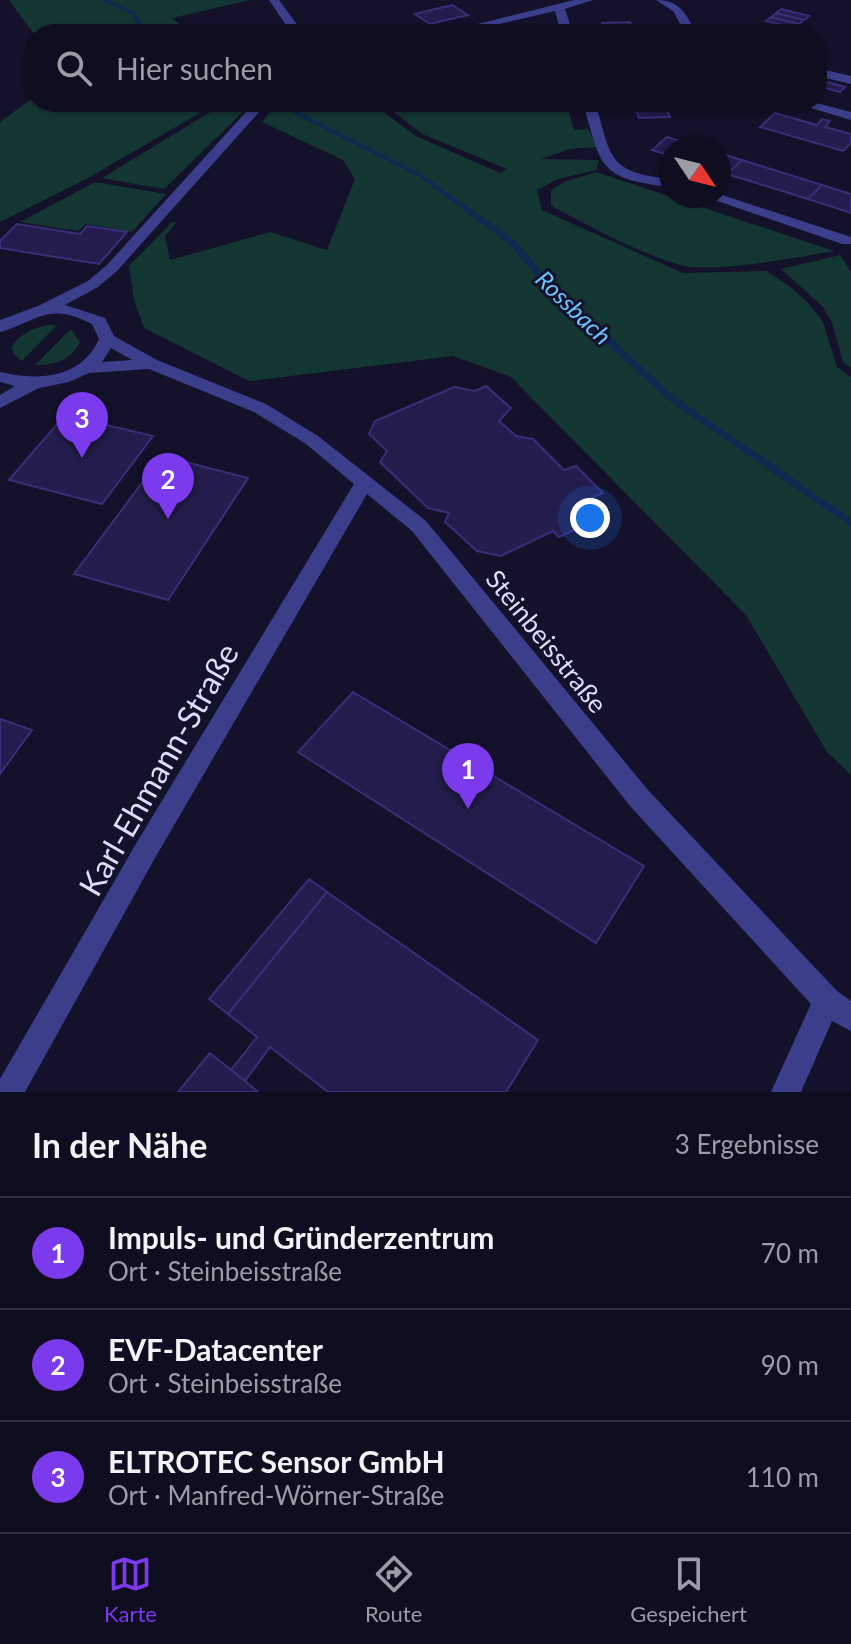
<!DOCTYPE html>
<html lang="de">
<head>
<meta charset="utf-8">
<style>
  body { margin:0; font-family:Lato,sans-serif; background:#1d1b2d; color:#f1f3f6 }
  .compass { position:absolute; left:659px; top:136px; width:72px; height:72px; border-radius:50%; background:#0f0d20; box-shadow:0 2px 6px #0004; rotate:125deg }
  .you { position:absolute; left:590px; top:518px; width:28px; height:28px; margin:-20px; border:6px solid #fff; border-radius:50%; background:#1a73e8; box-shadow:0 0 0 12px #1a73e833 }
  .badge { display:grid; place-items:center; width:52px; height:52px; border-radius:50%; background:#7c3aed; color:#fff; font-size:26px; font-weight:700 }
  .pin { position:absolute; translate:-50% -66px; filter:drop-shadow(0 2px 4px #0008) }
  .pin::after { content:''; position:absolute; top:42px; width:28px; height:24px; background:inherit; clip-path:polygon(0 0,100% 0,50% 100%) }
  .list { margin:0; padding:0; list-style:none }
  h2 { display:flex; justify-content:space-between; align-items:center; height:104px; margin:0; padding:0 32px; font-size:34px }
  h2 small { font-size:26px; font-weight:400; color:#9b9ca5 }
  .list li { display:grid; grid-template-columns:52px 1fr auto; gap:24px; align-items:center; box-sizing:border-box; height:112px; padding:0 32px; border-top:2px solid #2f2d3e }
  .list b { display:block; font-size:30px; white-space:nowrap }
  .list p { margin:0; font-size:26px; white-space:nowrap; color:#9b9ca5 }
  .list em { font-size:26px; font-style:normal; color:#9b9ca5 }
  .icon { flex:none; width:44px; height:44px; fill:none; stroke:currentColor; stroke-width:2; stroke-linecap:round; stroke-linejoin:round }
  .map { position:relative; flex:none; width:851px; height:1092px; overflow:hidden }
  .search { position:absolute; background:#0f0d20; box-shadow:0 2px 6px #0004; left:24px; right:24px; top:24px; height:88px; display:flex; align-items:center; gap:20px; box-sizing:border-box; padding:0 28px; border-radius:32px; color:#9b9ca5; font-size:30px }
  .sheet { height:440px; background:#0f0d20 }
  nav { display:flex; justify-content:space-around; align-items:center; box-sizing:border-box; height:112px; border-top:2px solid #2f2d3e; background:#0f0d20; font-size:22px; color:#9b9ca5 }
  nav a { display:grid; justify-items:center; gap:4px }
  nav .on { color:#7c3aed }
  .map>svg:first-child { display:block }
</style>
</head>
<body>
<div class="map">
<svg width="851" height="1092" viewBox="0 0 851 1092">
  <rect width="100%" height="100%" fill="#14112b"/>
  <path fill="#143632" d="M9,0H250L172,18L193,34H34Z
    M34,97V102H253L164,189L102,178L212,111L205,110L88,178L0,222V122Z
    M279,102H370L416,136L500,173L507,169L422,134L381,102H566L574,130L588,129L597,147L570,149L541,159L599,160L596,170L558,179L537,190L542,210L683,273L766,271L791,287L811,306L823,322L837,367L851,377V775L827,752L746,615L511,377L453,356L249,381L144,328L134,300L129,266L172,222L176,223L165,236L170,260L270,232L327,250L355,179L343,160L262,122Z
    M596,172L834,251C799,257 712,274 680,265C635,252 592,227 551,206V190L564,182Z
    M95,182L166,194L132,232L86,224L78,231L20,222Z
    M840,255L851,272V368L843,362L832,322L822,306L781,269Z
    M47,325H57L22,361L13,353L12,347C19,334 32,329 47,325Z
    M71,329L80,342C72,360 54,365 35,365Z"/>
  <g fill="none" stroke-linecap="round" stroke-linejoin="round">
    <path fill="#0c294f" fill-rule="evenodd" d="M100,0H108L135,12L149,34H143L131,14Z
      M285,107H289L423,175L515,240L553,285L674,396L851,518V527L668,400L547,289L509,244L419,177L285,109Z"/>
  </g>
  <path fill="#231d4d" stroke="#382e79" stroke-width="2" d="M452,5L468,15L430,24L415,14Z
    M781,9L809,16L804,20L776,13Z
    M776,13L804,20L799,24L771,17Z
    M771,17L799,24L794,28L766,21Z
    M630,22L635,34H607L602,23Z
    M762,25L789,32L775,34L756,29Z
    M817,79L845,87L840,92L817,86Z
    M633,102H664L670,117L639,118Z
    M775,113L817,125L822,119L830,121L825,127L851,134V143L843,151L760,127Z
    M667,137L703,148H671V156L652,150Z
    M719,153L742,160L727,174L719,171Z
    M742,160L822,185L808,199L727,174Z
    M822,185L851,194V213L808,199Z
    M17,224L80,234L87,226L127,232L99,264L0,248V241Z
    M486,386L511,408L499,421L516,436L533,439L564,470L576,466L603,493L586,500L583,507L596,520L559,537L553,531L501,556L477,551L445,522L449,513L428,508L380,462L387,451L369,434L375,421L454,387L475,391Z
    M65,415L153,436L102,504L9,480Z
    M162,456L248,478L168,600L74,574Z
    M353,692L644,866L596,943L298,752Z
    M0,719L32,730L0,774Z
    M309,879L327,892L228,1014L209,999Z
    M327,892L538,1040L506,1092H328L270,1047L245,1081L231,1070L257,1037L228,1014Z
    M210,1053L245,1081L258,1092H178Z"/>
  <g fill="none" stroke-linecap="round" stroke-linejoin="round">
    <path fill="#3b3e8b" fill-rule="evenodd" d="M269,0H279L304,34H292Z
      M574,0H593L565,9L573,34H561L555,11L457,34H437Z
      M656,0C680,0 686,14 697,34H685L674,12Z
      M817,68L851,76V84L817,76Z
      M255,102H268L117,271L98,287L65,305L105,318L114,336L157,360L266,404L318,436L426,521L648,790L837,991L851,1001V1031L832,1021L801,1092H771L811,1004L630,806L412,531L367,494L155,858L25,1092H0V1079L137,842L354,484L306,444L254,412L149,369L89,373L69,382L39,388L0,408V395L15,386L0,382V372C38,381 81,379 99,339L92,324C48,301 38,321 0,332V320L38,306L88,281L107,265ZM111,348L132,360L102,362Z
      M583,102H595C612,159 607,172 671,179V187C599,179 601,168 583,102Z
      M791,102H812L851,112V120Z
      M719,194L851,237V244H842L703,196Z"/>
  </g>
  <g text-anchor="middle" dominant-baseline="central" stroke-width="6" stroke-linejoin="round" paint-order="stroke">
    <g font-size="24" font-style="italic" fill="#69c4ff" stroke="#14112b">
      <text transform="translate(574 307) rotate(44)">Rossbach</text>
    </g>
    <g font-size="26" fill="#dddbff" stroke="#14112b">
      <text transform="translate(547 641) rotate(51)">Steinbeisstraße</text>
    </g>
    <g font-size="32" fill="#dddbff" stroke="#14112b">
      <text transform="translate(158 769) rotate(-60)">Karl-Ehmann-Straße</text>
    </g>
  </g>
</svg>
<svg class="compass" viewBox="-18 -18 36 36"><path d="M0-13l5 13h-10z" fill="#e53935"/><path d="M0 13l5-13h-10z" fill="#9b9ca5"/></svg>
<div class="you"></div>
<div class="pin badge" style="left:468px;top:809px">1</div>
<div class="pin badge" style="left:168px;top:519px">2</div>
<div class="pin badge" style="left:82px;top:458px">3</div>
<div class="search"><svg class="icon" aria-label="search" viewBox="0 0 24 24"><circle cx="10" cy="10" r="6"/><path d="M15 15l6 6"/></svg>Hier suchen</div>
</div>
<section class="sheet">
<h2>In der Nähe<small>3 Ergebnisse</small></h2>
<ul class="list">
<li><span class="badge">1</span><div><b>Impuls- und Gründerzentrum</b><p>Ort · Steinbeisstraße</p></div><em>70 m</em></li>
<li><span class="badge">2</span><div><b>EVF-Datacenter</b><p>Ort · Steinbeisstraße</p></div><em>90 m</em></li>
<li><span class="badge">3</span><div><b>ELTROTEC Sensor GmbH</b><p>Ort · Manfred-Wörner-Straße</p></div><em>110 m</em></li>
</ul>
</section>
<nav>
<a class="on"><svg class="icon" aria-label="map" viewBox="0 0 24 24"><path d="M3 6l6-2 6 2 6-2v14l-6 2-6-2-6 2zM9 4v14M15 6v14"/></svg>Karte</a>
<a><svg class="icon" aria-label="directions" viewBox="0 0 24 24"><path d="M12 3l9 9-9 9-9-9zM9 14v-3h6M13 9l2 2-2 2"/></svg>Route</a>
<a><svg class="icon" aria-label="saved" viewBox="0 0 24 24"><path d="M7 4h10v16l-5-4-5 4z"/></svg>Gespeichert</a>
</nav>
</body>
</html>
